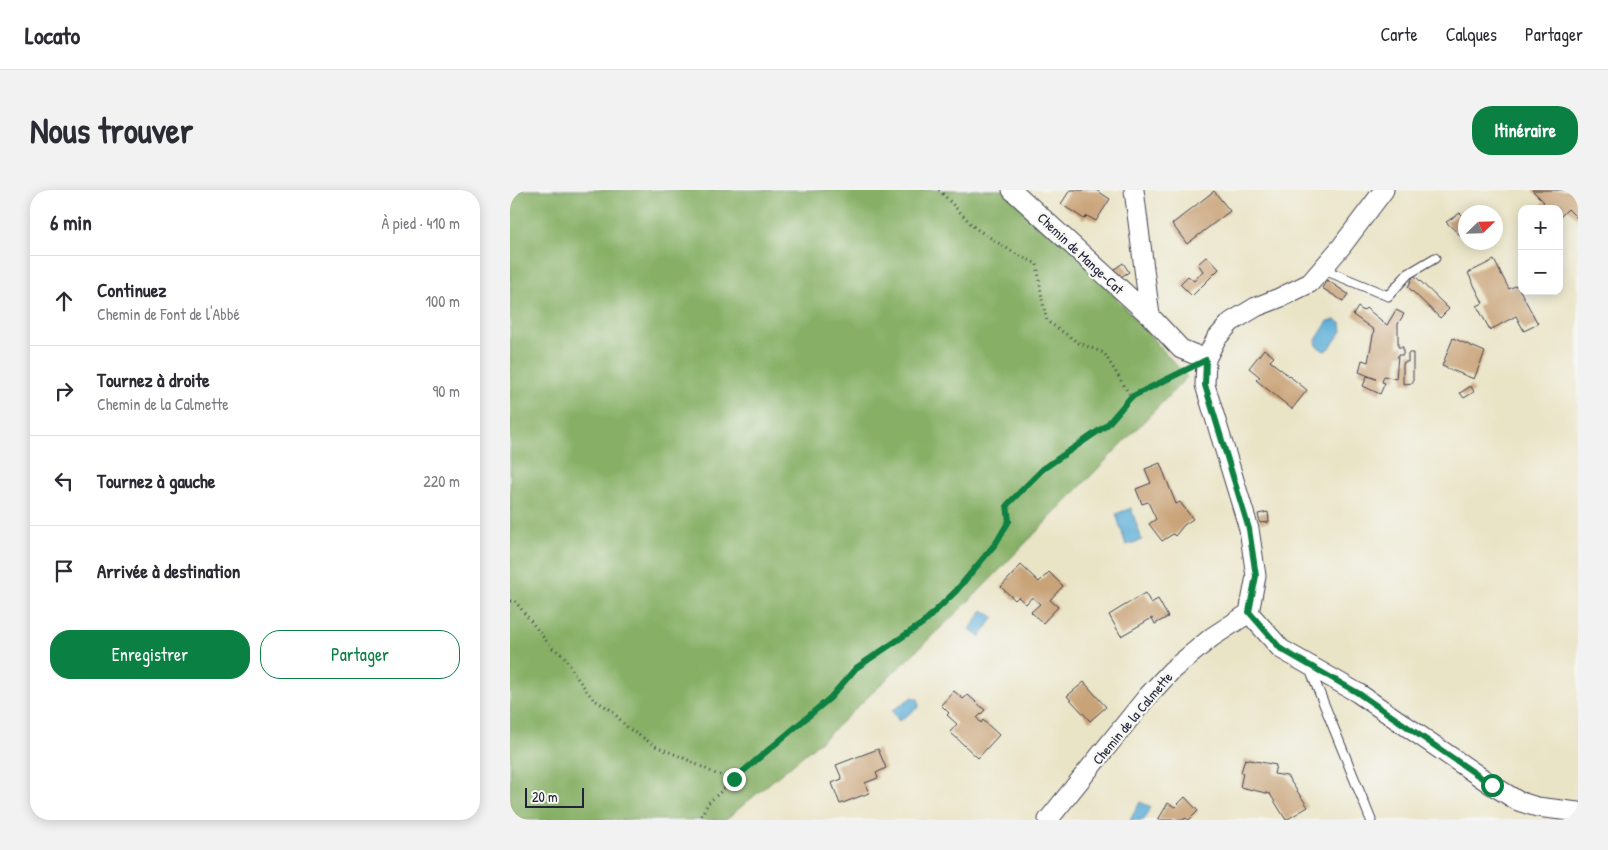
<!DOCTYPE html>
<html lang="fr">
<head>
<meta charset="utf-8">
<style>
  body { margin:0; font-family:"Patrick Hand",sans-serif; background:#f2f2f3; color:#2b2b33 }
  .controls { position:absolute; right:15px; top:15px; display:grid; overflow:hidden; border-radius:10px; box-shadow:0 2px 12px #0003 }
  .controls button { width:45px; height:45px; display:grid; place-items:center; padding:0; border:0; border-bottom:1px solid #e1e1e2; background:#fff; color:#2b2b33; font:25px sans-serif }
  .compass { position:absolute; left:948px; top:15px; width:45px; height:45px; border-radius:50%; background:#fff; box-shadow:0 2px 12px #0003; rotate:67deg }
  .scale { position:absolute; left:15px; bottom:12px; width:59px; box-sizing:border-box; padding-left:5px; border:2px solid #22223b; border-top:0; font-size:14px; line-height:18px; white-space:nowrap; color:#22223b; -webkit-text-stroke:4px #f6f6f2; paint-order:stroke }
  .stop { position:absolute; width:15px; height:15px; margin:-11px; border:4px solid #0b8043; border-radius:50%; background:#fff }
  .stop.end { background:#0b8043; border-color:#fff; box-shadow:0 1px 5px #0008 }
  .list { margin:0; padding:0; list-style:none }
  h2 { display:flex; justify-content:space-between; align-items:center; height:65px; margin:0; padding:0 20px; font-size:21px }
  h2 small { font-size:16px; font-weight:400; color:#7c7c81 }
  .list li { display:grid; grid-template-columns:32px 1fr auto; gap:15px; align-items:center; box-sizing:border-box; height:90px; padding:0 20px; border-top:1px solid #e1e1e2 }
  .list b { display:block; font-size:19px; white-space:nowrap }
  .list p { margin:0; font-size:16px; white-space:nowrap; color:#7c7c81 }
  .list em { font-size:16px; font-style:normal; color:#7c7c81 }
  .actions { display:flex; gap:10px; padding:15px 20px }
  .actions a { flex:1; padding:11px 0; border:1px solid #0b8043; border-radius:20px; text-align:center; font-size:18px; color:#0b8043 }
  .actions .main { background:#0b8043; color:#fff }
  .icon { flex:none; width:28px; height:28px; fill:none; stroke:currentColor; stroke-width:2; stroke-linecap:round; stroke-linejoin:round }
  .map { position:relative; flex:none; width:1068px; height:630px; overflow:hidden; border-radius:20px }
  header { display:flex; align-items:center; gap:30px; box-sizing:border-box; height:70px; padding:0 25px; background:#fff; border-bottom:1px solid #e1e1e2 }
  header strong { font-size:24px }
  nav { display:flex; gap:28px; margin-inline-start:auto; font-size:18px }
  .intro { display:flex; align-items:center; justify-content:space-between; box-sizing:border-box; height:120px; padding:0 30px }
  h1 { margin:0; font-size:35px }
  .button { padding:12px 22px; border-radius:20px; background:#0b8043; color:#fff; font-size:18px; font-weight:700 }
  main { display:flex; gap:30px; padding:0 30px }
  aside { flex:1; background:#fff; border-radius:20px; box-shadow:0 2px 12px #0003 }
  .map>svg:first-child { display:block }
</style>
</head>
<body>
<header>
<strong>Locato</strong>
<nav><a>Carte</a><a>Calques</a><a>Partager</a></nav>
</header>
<div class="intro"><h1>Nous trouver</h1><a class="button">Itinéraire</a></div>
<main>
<aside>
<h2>6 min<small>À pied · 410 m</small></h2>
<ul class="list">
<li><svg class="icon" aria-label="ahead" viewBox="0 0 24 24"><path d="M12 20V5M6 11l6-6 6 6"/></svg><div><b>Continuez</b><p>Chemin de Font de l'Abbé</p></div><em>100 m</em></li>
<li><svg class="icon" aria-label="right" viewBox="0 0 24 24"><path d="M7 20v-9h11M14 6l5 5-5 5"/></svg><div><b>Tournez à droite</b><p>Chemin de la Calmette</p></div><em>90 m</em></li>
<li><svg class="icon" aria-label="left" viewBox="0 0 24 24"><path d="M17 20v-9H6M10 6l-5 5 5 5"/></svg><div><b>Tournez à gauche</b></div><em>220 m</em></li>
<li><svg class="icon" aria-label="arrive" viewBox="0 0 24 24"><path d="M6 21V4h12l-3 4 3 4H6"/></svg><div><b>Arrivée à destination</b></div></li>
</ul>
<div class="actions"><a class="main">Enregistrer</a><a>Partager</a></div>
</aside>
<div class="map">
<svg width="1068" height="630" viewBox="0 0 1068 630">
  <rect width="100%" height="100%" fill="#f6f6f2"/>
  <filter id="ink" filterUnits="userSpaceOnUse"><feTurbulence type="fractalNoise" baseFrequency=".02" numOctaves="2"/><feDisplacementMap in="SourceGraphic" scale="10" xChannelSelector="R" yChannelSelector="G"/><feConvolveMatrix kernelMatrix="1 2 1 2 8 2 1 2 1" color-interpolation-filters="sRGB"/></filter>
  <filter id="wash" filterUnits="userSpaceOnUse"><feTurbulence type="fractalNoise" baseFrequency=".0096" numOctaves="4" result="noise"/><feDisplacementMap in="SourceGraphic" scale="20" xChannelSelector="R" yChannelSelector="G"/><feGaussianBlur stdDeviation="1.12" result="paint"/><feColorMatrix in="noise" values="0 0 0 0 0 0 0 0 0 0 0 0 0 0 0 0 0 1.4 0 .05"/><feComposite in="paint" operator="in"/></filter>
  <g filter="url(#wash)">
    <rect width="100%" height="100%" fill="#eae4c6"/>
    <path fill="#87b066" stroke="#546950" d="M0,0H509L677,187L464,406L319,544L215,630H0Z"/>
    <path fill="#5daed8" stroke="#40688a" d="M825,130L831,133L832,141L819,159L814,161L807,156L806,150L818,131Z
      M621,318L632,350L616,355L606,324Z
      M473,420L484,427L470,447L460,439Z
      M402,507L408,509L409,517L389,531L382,521Z
      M630,612L641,617L634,630H620Z"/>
    <g id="blocks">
      <path fill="#c9a378" d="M560,0H586L600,9L586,31L577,26L574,29L551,14Z
        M1022,0H1068V29L1058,19L1049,28V19H1027L1034,12Z
        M704,1L720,21L677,54L662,34Z
        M950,23L956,29V42L951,46L936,32Z
        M697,66L709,79L682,106L670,94L678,86L684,91L693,81L688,74Z
        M984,70L999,99L1007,95L1028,134L1014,141L1006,126L980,140L967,116L973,113L958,83Z
        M613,73L619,82L609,88L603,80Z
        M904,85L939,119L930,128L898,97Z
        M817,90L838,104L833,111L812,98Z
        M848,117L853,121L856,118L877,135L886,120L894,124L888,134V157H893V165H888L886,189L874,186L872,192L875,193L870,204L853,196L857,186L866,189L849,182L852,170L858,172L864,140L843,125Z
        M943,148L975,162L964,189L932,176Z
        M754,159L764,167L760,171L797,200L782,219L746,190L750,187L739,178Z
        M898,163H903V193L893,194V175L894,172H898Z
        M961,196L964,202L954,208L950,203Z
        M650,273L666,314L670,312L683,329L674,335L665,346L663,344L652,351L639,334L646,329L638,312L632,314L626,299L641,293L635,279Z
        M758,322L759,332L750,333L748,324Z
        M511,375L529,392L539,382L553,396L540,410L548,417L533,433L521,422L530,414L522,407L516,414L508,407L505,410L491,397Z
        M635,403L641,413L648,409L658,427L645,434L642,428L611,446L599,425Z
        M574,492L596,517L580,531L557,506Z
        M444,501L453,509L458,505L475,520L467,528L471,533L473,530L489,545L468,568L440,542L447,534L437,525L439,523L431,515Z
        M368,559L376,578L366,583L368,588L355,593L359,603L330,614L322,593L332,589L326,575Z
        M735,569L766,575L764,584L777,586L798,617L776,630L760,604L730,597L733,583L731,582Z
        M675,607L688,621L679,630L675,628L674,630H648L658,613L665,617Z"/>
    </g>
  </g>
  <g filter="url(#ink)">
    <use href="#blocks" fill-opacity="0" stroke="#403f50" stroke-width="1"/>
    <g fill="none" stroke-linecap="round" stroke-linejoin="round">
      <defs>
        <path id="service" d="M812,79L878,106L898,84L925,68
          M799,477L861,630"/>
        <path id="minor" d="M502,0L640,126
          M624,0L640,126L671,159L696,169
          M739,423L771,459L848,503L982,595L1008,611L1027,617L1068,622
          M538,630L636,508L662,480L702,447L739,423L746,386L739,339L695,195L696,169L706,149L721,132L746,117L769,108L800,93L831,57L874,0"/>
      </defs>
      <use href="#service" stroke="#403f50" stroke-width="11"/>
      <use href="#minor" stroke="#403f50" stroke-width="21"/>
      <path stroke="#403f50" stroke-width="3" stroke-dasharray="1 4" stroke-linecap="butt" d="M429,0L465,38L504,63L527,74L532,109L537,131L569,153L594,163L621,207L675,180
        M0,411H5L41,457L54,466L68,489L83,509L101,520L118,538L147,557L174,568L206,584L224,589L320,508L346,478L413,433L446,401L486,353L499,331L497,315L533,279L597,235L621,207
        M189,630L198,613L224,590"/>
      <use href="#service" stroke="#fff" stroke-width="9"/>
      <use href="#minor" stroke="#fff" stroke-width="19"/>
    </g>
  </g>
  <g fill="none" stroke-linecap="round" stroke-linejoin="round" filter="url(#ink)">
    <path stroke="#0b8043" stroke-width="6" d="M224,589L320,508L346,478L413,433L446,401L486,353L499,331L497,315L533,279L597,235L621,207L696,170L695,195L739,339L746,386L739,422L771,459L848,503L982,595"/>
  </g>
  <g text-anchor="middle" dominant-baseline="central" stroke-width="4.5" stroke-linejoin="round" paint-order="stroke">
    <g font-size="14" fill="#22223b" stroke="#f6f6f2">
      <text transform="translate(571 63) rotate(43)">Chemin de Mange-Cat</text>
      <text transform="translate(622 528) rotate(-50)">Chemin de la Calmette</text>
    </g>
  </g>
</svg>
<div class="controls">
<button>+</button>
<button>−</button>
</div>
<svg class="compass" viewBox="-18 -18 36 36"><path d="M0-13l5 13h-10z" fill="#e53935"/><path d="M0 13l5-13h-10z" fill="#7c7c81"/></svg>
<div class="scale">20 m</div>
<div class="stop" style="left:982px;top:595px"></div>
<div class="stop end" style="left:224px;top:589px"></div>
</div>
</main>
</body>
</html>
